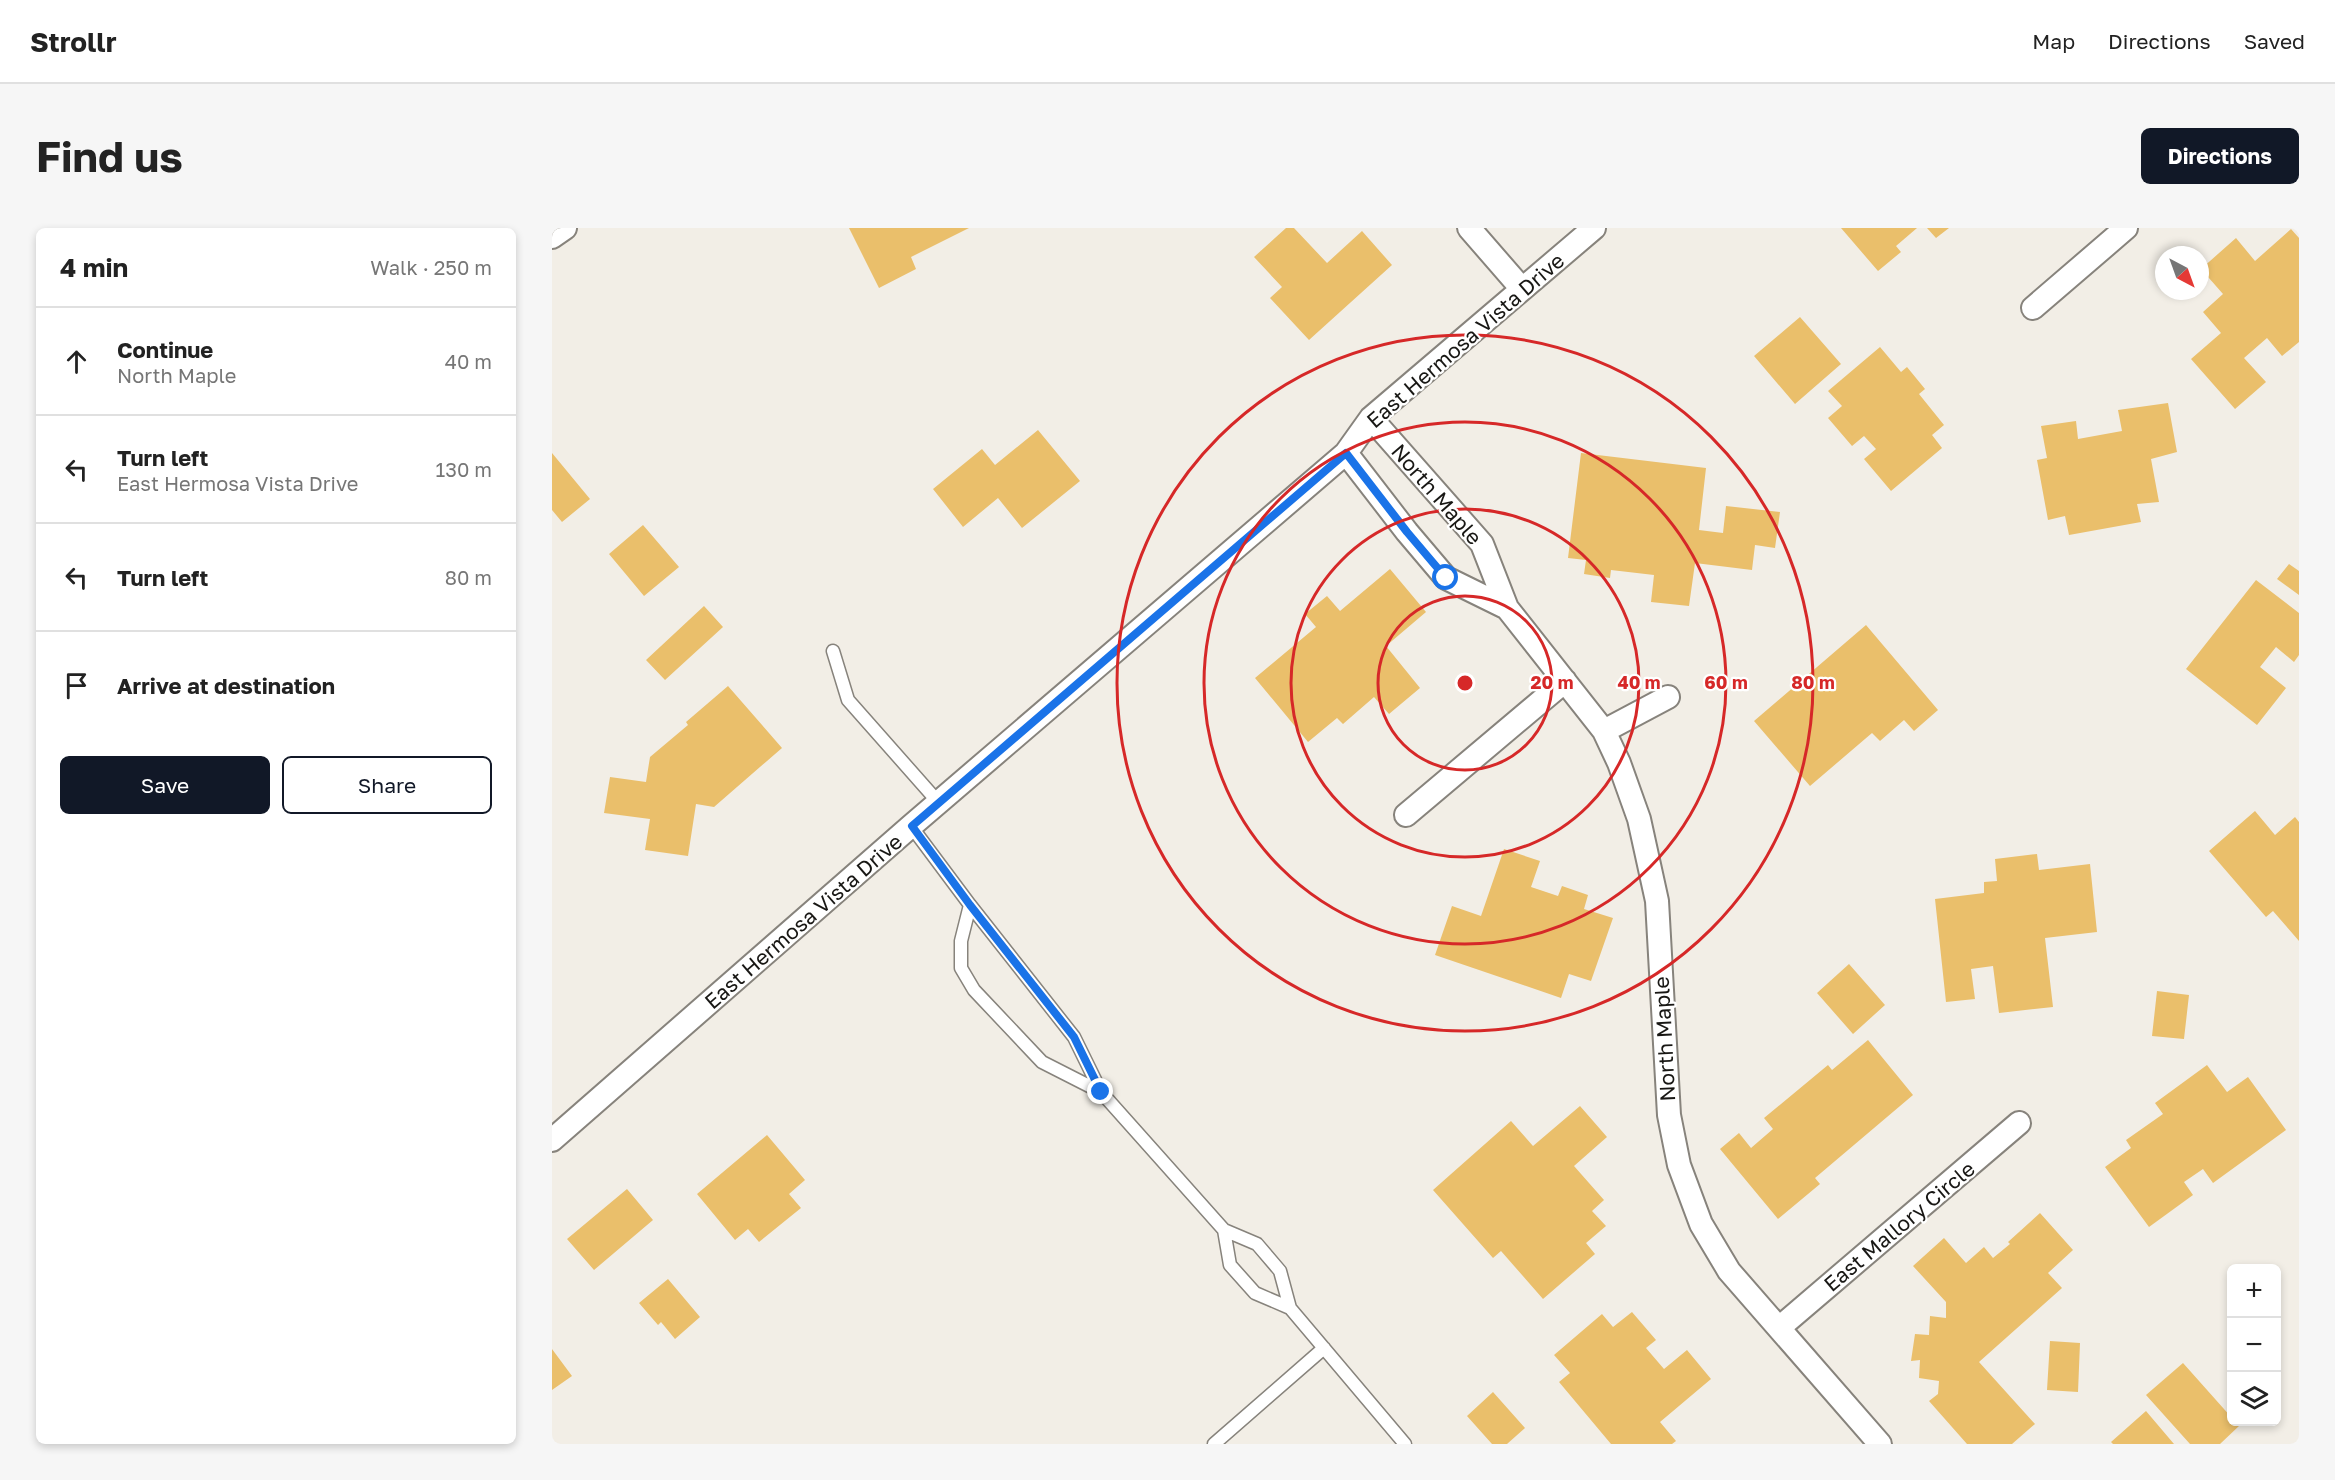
<!DOCTYPE html>
<html lang="en">
<head>
<meta charset="utf-8">
<style>
  body { margin:0; font-family:"Golos Text",sans-serif; background:#f6f6f6; color:#222 }
  .controls { position:absolute; right:18px; bottom:18px; display:grid; overflow:hidden; border-radius:9px; box-shadow:0 3px 9px #0003 }
  .controls button { width:54px; height:54px; display:grid; place-items:center; padding:0; border:0; border-bottom:2px solid #e0e0e0; background:#fff; color:#222; font:30px sans-serif }
  .compass { position:absolute; left:1603px; top:18px; width:54px; height:54px; border-radius:50%; background:#fff; box-shadow:0 3px 9px #0003; rotate:139deg }
  .stop { position:absolute; width:18px; height:18px; margin:-14px; border:4px solid #1a73e8; border-radius:50%; background:#fff }
  .stop.end { background:#1a73e8; border-color:#fff; box-shadow:0 2px 6px #0008 }
  .list { margin:0; padding:0; list-style:none }
  h2 { display:flex; justify-content:space-between; align-items:center; height:78px; margin:0; padding:0 24px; font-size:26px }
  h2 small { font-size:20px; font-weight:400; color:#767676 }
  .list li { display:grid; grid-template-columns:39px 1fr auto; gap:18px; align-items:center; box-sizing:border-box; height:108px; padding:0 24px; border-top:2px solid #e0e0e0 }
  .list b { display:block; font-size:22px; white-space:nowrap }
  .list p { margin:0; font-size:20px; white-space:nowrap; color:#767676 }
  .list em { font-size:20px; font-style:normal; color:#767676 }
  .actions { display:flex; gap:12px; padding:18px 24px }
  .actions a { flex:1; padding:14px 0; border:2px solid #111827; border-radius:9px; text-align:center; font-size:21px; color:#111827 }
  .actions .main { background:#111827; color:#fff }
  .icon { flex:none; width:33px; height:33px; fill:none; stroke:currentColor; stroke-width:2; stroke-linecap:round; stroke-linejoin:round }
  .map { position:relative; flex:none; width:1747px; height:1216px; overflow:hidden; border-radius:9px }
  header { display:flex; align-items:center; gap:36px; box-sizing:border-box; height:84px; padding:0 30px; background:#fff; border-bottom:2px solid #e0e0e0 }
  header strong { font-size:28px }
  nav { display:flex; gap:33px; margin-inline-start:auto; font-size:21px }
  .intro { display:flex; align-items:center; justify-content:space-between; box-sizing:border-box; height:144px; padding:0 36px }
  h1 { margin:0; font-size:42px }
  .button { padding:15px 27px; border-radius:9px; background:#111827; color:#fff; font-size:21px; font-weight:700 }
  main { display:flex; gap:36px; padding:0 36px }
  aside { flex:1; background:#fff; border-radius:9px; box-shadow:0 3px 9px #0003 }
  .map>svg:first-child { display:block }
</style>
</head>
<body>
<header>
<strong>Strollr</strong>
<nav><a>Map</a><a>Directions</a><a>Saved</a></nav>
</header>
<div class="intro"><h1>Find us</h1><a class="button">Directions</a></div>
<main>
<aside>
<h2>4 min<small>Walk · 250 m</small></h2>
<ul class="list">
<li><svg class="icon" aria-label="ahead" viewBox="0 0 24 24"><path d="M12 20V5M6 11l6-6 6 6"/></svg><div><b>Continue</b><p>North Maple</p></div><em>40 m</em></li>
<li><svg class="icon" aria-label="left" viewBox="0 0 24 24"><path d="M17 20v-9H6M10 6l-5 5 5 5"/></svg><div><b>Turn left</b><p>East Hermosa Vista Drive</p></div><em>130 m</em></li>
<li><svg class="icon" aria-label="left" viewBox="0 0 24 24"><path d="M17 20v-9H6M10 6l-5 5 5 5"/></svg><div><b>Turn left</b></div><em>80 m</em></li>
<li><svg class="icon" aria-label="arrive" viewBox="0 0 24 24"><path d="M6 21V4h12l-3 4 3 4H6"/></svg><div><b>Arrive at destination</b></div></li>
</ul>
<div class="actions"><a class="main">Save</a><a>Share</a></div>
</aside>
<div class="map">
<svg width="1747" height="1216" viewBox="0 0 1747 1216">
  <rect width="100%" height="100%" fill="#f2eee6"/>
  <path fill="#eabf6b" d="M297,0H417L359,29L364,41L327,60Z
    M734,0H742L775,35L810,3L840,37L757,112L718,70L730,59L702,29Z
    M1289,0H1365L1344,18L1349,24L1326,43Z
    M1375,0H1397L1384,10Z
    M1739,1L1747,10V114L1730,128L1715,110L1692,130L1714,154L1683,181L1639,131L1669,105L1651,84L1671,66L1649,41L1684,10L1703,33Z
    M1248,89L1289,136L1243,176L1202,128Z
    M1328,119L1349,144L1355,139L1373,161L1367,166L1392,197L1380,207L1390,220L1339,263L1312,231L1324,221L1312,208L1300,218L1276,190L1290,178L1276,163Z
    M1616,175L1625,224L1599,231L1607,274L1585,276L1589,294L1517,307L1513,288L1496,292L1485,232L1495,230L1489,198L1524,193L1526,211L1570,203L1566,182Z
    M486,202L528,253L470,300L446,270L411,299L381,261L430,221L443,237Z
    M0,225L38,271L10,294L0,282Z
    M1029,225L1154,240L1147,302L1171,305L1174,278L1228,284L1223,320L1203,317L1200,342L1143,335L1137,378L1099,374L1102,347L1059,342L1058,350L1032,346L1034,332L1016,330Z
    M91,297L127,339L92,368L57,326Z
    M1737,336L1747,343V367L1725,351Z
    M838,341L874,384L834,418L868,460L837,486L822,469L791,496L785,490L756,514L703,450L764,399L753,386L775,368L788,383Z
    M1704,352L1747,385V427L1742,434L1724,419L1708,439L1734,460L1705,497L1634,441Z
    M152,378L171,399L113,452L94,432Z
    M1314,397L1386,482L1362,503L1352,492L1328,513L1320,505L1258,558L1202,493Z
    M176,458L230,520L162,579L144,576L136,628L93,622L98,591L52,585L58,549L94,554L98,529L136,497L134,494Z
    M1703,583L1723,607L1743,589L1747,594V713L1721,683L1714,689L1657,623Z
    M952,621L988,633L979,659L1006,668L1010,658L1036,667L1032,681L1061,690L1039,753L1017,746L1009,770L883,727L900,678L929,688Z
    M1485,626L1487,642L1538,636L1545,704L1493,710L1501,779L1447,785L1441,738L1419,741L1423,771L1394,774L1383,671L1432,665V654L1445,653L1443,631Z
    M1297,736L1333,777L1301,806L1265,765Z
    M1605,763L1637,767L1632,811L1600,808Z
    M1316,812L1361,867L1263,950L1268,956L1226,991L1168,921L1187,905L1199,920L1221,901L1212,890L1276,837L1280,842Z
    M1655,837L1675,864L1696,849L1734,902L1661,955L1651,941L1632,954L1641,967L1597,999L1553,939L1579,920L1574,912L1611,886L1603,875Z
    M1028,878L1055,909L1022,938L1052,972L1040,983L1054,998L1034,1015L1043,1026L991,1071L949,1023L941,1030L881,962L959,893L981,918Z
    M215,907L253,952L237,966L249,980L207,1014L196,1001L183,1012L145,966Z
    M75,961L101,992L42,1042L15,1011Z
    M1488,985L1521,1022L1496,1045L1510,1060L1427,1134L1483,1196L1460,1216H1415L1377,1173L1386,1166L1387,1153L1367,1150L1368,1132L1359,1133L1363,1106L1377,1107L1378,1088L1394,1090V1074L1361,1038L1392,1010L1414,1035L1432,1019L1441,1030L1458,1016L1456,1014Z
    M116,1051L148,1089L123,1111L109,1094L106,1097L87,1075Z
    M1080,1084L1104,1112L1094,1120L1112,1141L1135,1122L1159,1151L1108,1194L1124,1213L1120,1216H1059L1007,1154L1018,1145L1002,1127L1050,1086L1061,1099Z
    M1498,1113L1528,1115L1526,1164L1495,1162Z
    M0,1121L20,1148L0,1162Z
    M1631,1135L1680,1190V1194H1683L1687,1198L1668,1216H1638L1594,1167Z
    M941,1164L973,1200L955,1216H940L915,1188Z
    M1594,1183L1622,1216H1561L1559,1214Z"/>
  <g fill="none" stroke-linecap="round" stroke-linejoin="round">
    <defs>
      <path id="service" d="M281,423L296,472L387,575
        M359,598L418,677L522,809L549,864L672,1002L705,1016L728,1043L738,1080L853,1216
        M418,677L409,713V740L422,762L490,834L549,864
        M672,1002L678,1037L703,1065L738,1080
        M662,1216L772,1120"/>
      <path id="minor" d="M917,0L970,61
        M0,9L13,0
        M1481,80L1574,0
        M819,190L930,316L955,380L1052,503L1067,535L1087,591L1105,673L1117,887L1127,937L1149,996L1177,1043L1328,1216
        M794,225L855,304L894,350L955,380
        M1052,503L1116,469
        M854,587L1013,453
        M0,912L359,598L794,225L819,190L1042,0
        M1227,1100L1467,895"/>
    </defs>
    <use href="#service" stroke="#87837c" stroke-width="15"/>
    <use href="#minor" stroke="#87837c" stroke-width="26"/>
    <use href="#service" stroke="#fff" stroke-width="12"/>
    <use href="#minor" stroke="#fff" stroke-width="22"/>
  </g>
  <g fill="none" stroke-linecap="round" stroke-linejoin="round">
    <path stroke="#1a73e8" stroke-width="8" d="M549,864L522,809L418,677L360,598L794,225L855,304L894,350"/>
  </g>
  <g fill="none" stroke="#d62828" stroke-width="3">
    <circle cx="913" cy="455" r="87"/>
    <circle cx="913" cy="455" r="174"/>
    <circle cx="913" cy="455" r="261"/>
    <circle cx="913" cy="455" r="348"/>
  </g>
  <g text-anchor="middle" dominant-baseline="central" stroke-width="4.5" stroke-linejoin="round" paint-order="stroke">
    <g font-size="21" fill="#181714" stroke="#fff">
      <text transform="translate(913 112) rotate(-41)">East Hermosa Vista Drive</text>
      <text transform="translate(885 266) rotate(49)">North Maple</text>
      <text transform="translate(251 693) rotate(-41)">East Hermosa Vista Drive</text>
      <text transform="translate(1112 811) rotate(-93)">North Maple</text>
      <text transform="translate(1347 998) rotate(-40)">East Mallory Circle</text>
    </g>
  </g>
  <circle cx="913" cy="455" r="9" fill="#d62828" stroke="#fff" stroke-width="3"/>
  <g font-size="18" text-anchor="middle" font-weight="bold" fill="#d62828" stroke="#fff" stroke-width="4.5" stroke-linejoin="round" paint-order="stroke">
    <text x="1000" y="461">20 m</text>
    <text x="1087" y="461">40 m</text>
    <text x="1174" y="461">60 m</text>
    <text x="1261" y="461">80 m</text>
  </g>
</svg>
<div class="controls">
<button>+</button>
<button>−</button>
<button><svg class="icon" aria-label="layers" viewBox="0 0 24 24"><path d="M12 4l9 5-9 5-9-5zM3 14l9 5 9-5"/></svg></button>
</div>
<svg class="compass" viewBox="-18 -18 36 36"><path d="M0-13l5 13h-10z" fill="#e53935"/><path d="M0 13l5-13h-10z" fill="#767676"/></svg>
<div class="stop" style="left:894px;top:350px"></div>
<div class="stop end" style="left:549px;top:864px"></div>
</div>
</main>
</body>
</html>
